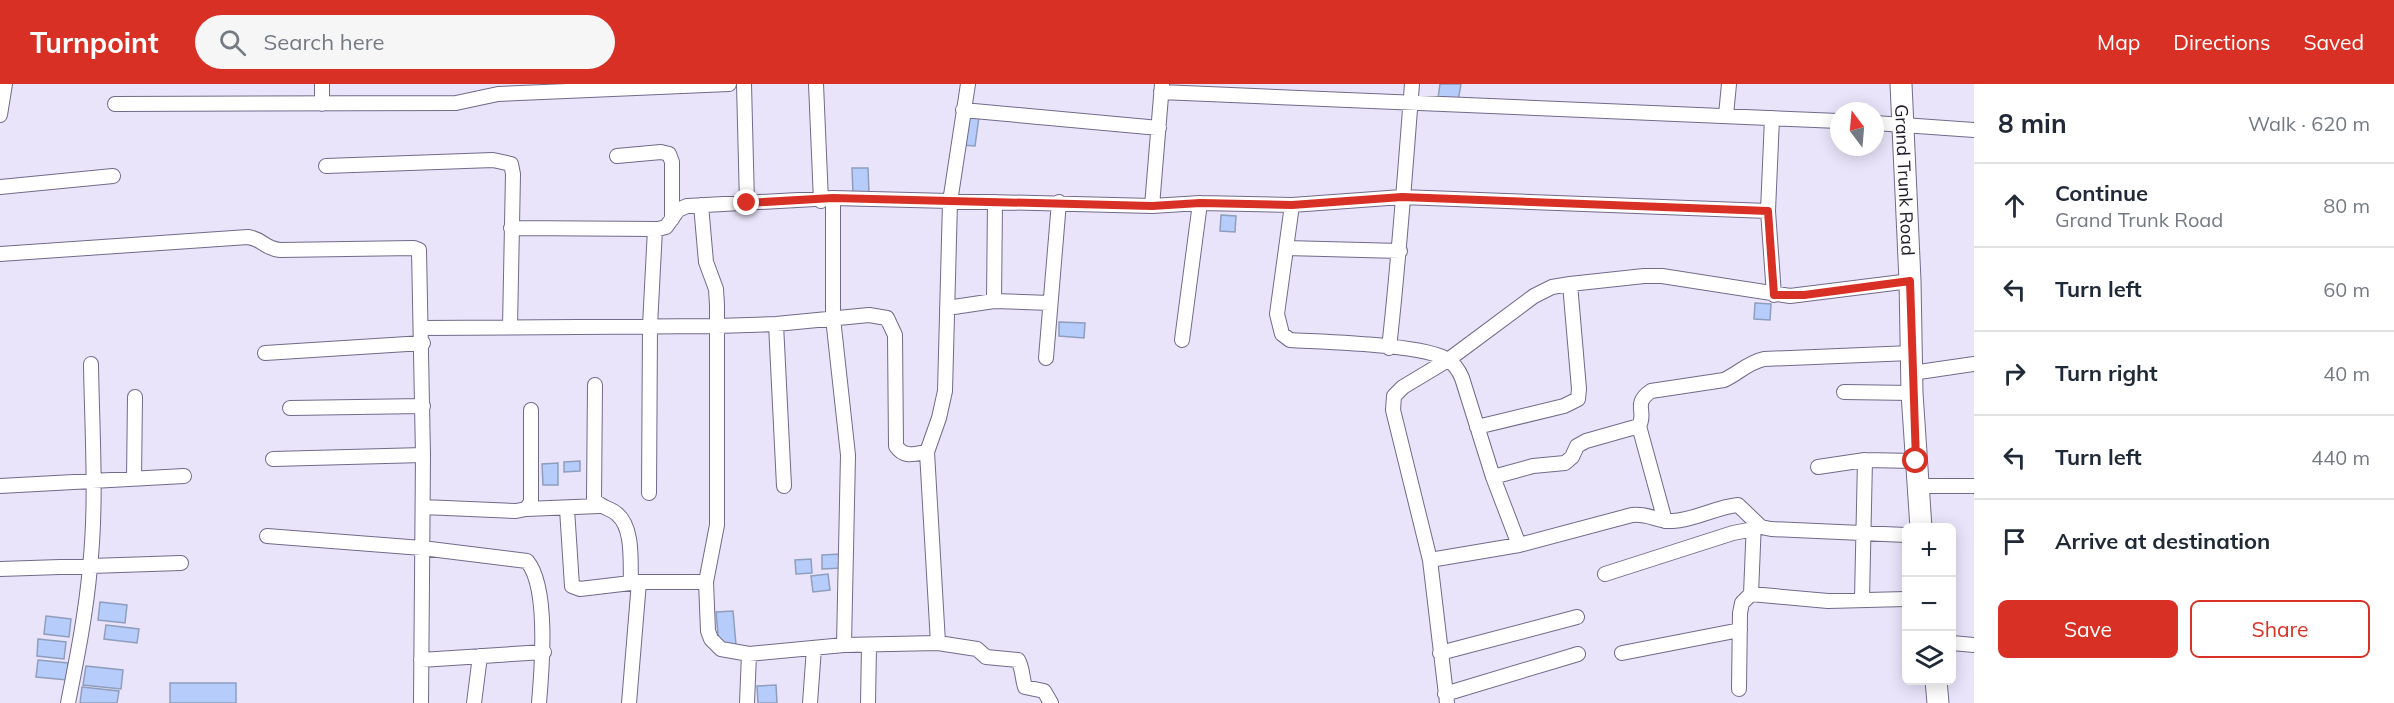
<!DOCTYPE html>
<html lang="en">
<head>
<meta charset="utf-8">
<style>
  body { margin:0; font-family:Mulish,sans-serif; background:#f6f6f7; color:#1f2937 }
  .controls { position:absolute; right:18px; bottom:18px; display:grid; overflow:hidden; border-radius:9px; box-shadow:0 3px 15px #0003 }
  .controls button { width:54px; height:54px; display:grid; place-items:center; padding:0; border:0; border-bottom:2px solid #e0e1e3; background:#fff; color:#1f2937; font:30px sans-serif }
  .compass { position:absolute; left:1830px; top:18px; width:54px; height:54px; border-radius:50%; background:#fff; box-shadow:0 3px 15px #0003; rotate:344deg }
  .stop { position:absolute; width:18px; height:18px; margin:-14px; border:4px solid #d93025; border-radius:50%; background:#fff }
  .stop.end { background:#d93025; border-color:#fff; box-shadow:0 2px 6px #0008 }
  .list { margin:0; padding:0; list-style:none }
  h2 { display:flex; justify-content:space-between; align-items:center; height:78px; margin:0; padding:0 24px; font-size:26px }
  h2 small { font-size:20px; font-weight:400; color:#747a83 }
  .list li { display:grid; grid-template-columns:39px 1fr auto; gap:18px; align-items:center; box-sizing:border-box; height:84px; padding:0 24px; border-top:2px solid #e0e1e3 }
  .list b { display:block; font-size:22px; white-space:nowrap }
  .list p { margin:0; font-size:20px; white-space:nowrap; color:#747a83 }
  .list em { font-size:20px; font-style:normal; color:#747a83 }
  .actions { display:flex; gap:12px; padding:18px 24px }
  .actions a { flex:1; padding:14px 0; border:2px solid #d93025; border-radius:9px; text-align:center; font-size:21px; color:#d93025 }
  .actions .main { background:#d93025; color:#fff }
  .icon { flex:none; width:33px; height:33px; fill:none; stroke:currentColor; stroke-width:2; stroke-linecap:round; stroke-linejoin:round }
  .map { position:relative; flex:none; width:1974px; height:619px; overflow:hidden }
  header { display:flex; align-items:center; gap:36px; box-sizing:border-box; height:84px; padding:0 30px; background:#d93025; color:#fff }
  header strong { font-size:28px }
  nav { display:flex; gap:33px; margin-inline-start:auto; font-size:21px }
  .search { width:420px; height:54px; background:#f6f6f7; display:flex; align-items:center; gap:15px; box-sizing:border-box; padding:0 21px; border-radius:33px; color:#747a83; font-size:22px }
  main { display:flex }
  aside { flex:1; background:#fff }
  .map>svg:first-child { display:block }
</style>
</head>
<body>
<header>
<strong>Turnpoint</strong>
<div class="search"><svg class="icon" aria-label="search" viewBox="0 0 24 24"><circle cx="10" cy="10" r="6"/><path d="M15 15l6 6"/></svg>Search here</div>
<nav><a>Map</a><a>Directions</a><a>Saved</a></nav>
</header>
<main>
<div class="map">
<svg width="1974" height="619" viewBox="0 0 1974 619">
  <rect width="100%" height="100%" fill="#e9e4fa"/>
  <path fill="#b6ccfa" stroke="#8f9ebd" stroke-width="1.5" d="M1440,0H1461L1458,17L1438,14Z
    M966,32L979,33L975,62L962,61Z
    M852,84H868L869,109L853,110Z
    M1221,131L1236,132L1235,148L1220,147Z
    M1755,219L1771,220L1770,236L1754,235Z
    M1059,238L1085,239L1084,254L1059,252Z
    M580,377V387L564,388V378Z
    M558,379V401H543L542,380Z
    M841,470L842,484L822,485V471Z
    M811,475L812,489L796,490L795,476Z
    M828,490L830,506L813,508L811,492Z
    M100,518L127,521L125,539L98,536Z
    M733,527L736,561L719,562L716,528Z
    M46,532L71,535L69,553L44,550Z
    M106,541L139,545L137,559L104,555Z
    M38,555L66,558L64,575L37,572Z
    M38,576L68,579L67,596L36,593Z
    M86,582L123,586L121,605L83,601Z
    M170,599H236V619H170Z
    M776,601L777,619H758L757,602Z
    M82,603L119,607L117,619H80Z"/>
  <g fill="none" stroke-linecap="round" stroke-linejoin="round">
    <defs>
      <path id="street" d="M322,0V20
        M744,0L747,119
        M816,0L821,117
        M1161,8L1839,37
        M115,20L456,19L498,10L729,0
        M963,26L1159,44
        M0,31L5,0
        M1726,31L1729,0
        M1772,34L1768,127L1774,211
        M1875,39L1974,46
        M617,72L661,68L669,70L672,78V135
        M326,82L493,76L511,80L513,90L510,243
        M0,103L113,92
        M833,114V234L848,371L844,561
        M701,121L706,178L716,205L717,221V441L706,498
        M1292,121L1277,230L1282,250L1290,256C1323,258 1425,260 1448,276C1455,280 1459,287 1462,294L1493,393L1519,461
        M1152,122L1162,0
        M511,144L658,145L666,143L678,126L687,122L833,114L1152,122L1200,119L1292,121L1402,113L1768,127
        M1286,164L1400,167
        M0,170L248,153C263,155 263,164 280,166L414,164L419,166L423,371L421,619
        M994,217L995,118
        M947,224L994,217L1050,219
        M776,240L784,402
        M422,244L717,242L776,240L869,231L887,234L895,251L896,362C904,374 914,370 927,368
        M1182,256L1200,119
        M1389,264C1399,176 1405,88 1412,0
        M265,269L423,259
        M1046,274L1059,118
        M1912,289L1974,280
        M595,301L594,415C600,424 609,423 617,430C634,444 630,479 631,499
        M1844,308L1912,309
        M290,324L423,322
        M1639,342L1665,437
        M1477,343L1564,322L1578,315L1579,305L1570,200
        M273,375L423,371
        M1818,383L1865,376L1916,377
        M1493,393L1533,382L1565,379L1572,373L1577,362L1586,357L1639,342C1647,328 1632,320 1651,307L1724,296C1739,289 1747,279 1764,275L1911,269
        M134,395L135,313
        M0,402L184,392
        M1917,402H1974
        M649,409L650,242L655,145
        M423,423L516,427L526,425L531,418V326
        M526,425L599,422
        M567,425L572,502L580,505L639,498H706L708,547L711,555L721,565L749,570L844,561L938,559L977,565L986,573L1018,576C1023,585 1022,594 1025,603L1044,607L1051,619
        M267,452L422,464L527,477C549,503 542,585 539,619
        M1430,476L1519,461L1632,431C1649,429 1658,438 1673,437C1695,436 1716,423 1738,421L1761,443L1771,445L1906,451
        M0,485L181,479
        M1605,490L1733,449L1754,445
        M1751,510L1828,517L1906,515
        M1862,515L1865,376
        M938,559L927,368L939,334L945,307L950,118L968,0
        M1952,559L1974,561
        M1440,569L1577,533
        M1622,569L1740,546
        M421,576L544,568
        M1739,605L1740,529L1742,519L1751,510L1754,437
        M1445,610L1578,570
        M68,619C77,574 86,529 90,483C97,416 92,348 91,280
        M474,619L480,572
        M629,619L639,498
        M747,619L749,570
        M810,619L814,564
        M868,619L869,561
        M1447,619L1430,476L1393,326L1394,312L1403,303L1448,276L1534,212L1552,203L1570,200L1644,192H1662L1790,212L1910,197"/>
      <g id="primary">
        <path id="s1" d="M1901,0L1910,197L1912,309L1921,444"/>
        <path d="M1936,596L1938,619"/>
      </g>
    </defs>
    <use href="#street" stroke="#726a89" stroke-width="16"/>
    <use href="#primary" stroke="#726a89" stroke-width="23"/>
    <use href="#street" stroke="#fff" stroke-width="14"/>
    <use href="#primary" stroke="#fff" stroke-width="21"/>
  </g>
  <g fill="none" stroke-linecap="round" stroke-linejoin="round">
    <path stroke="#d93025" stroke-width="8" d="M747,119L833,114L1152,122L1200,119L1292,121L1402,113L1768,127L1774,211H1804L1910,197L1916,377"/>
  </g>
  <g text-anchor="middle" dominant-baseline="central" stroke-width="5" stroke-linejoin="round" paint-order="stroke">
    <g font-size="18" fill="#201c29" stroke="#fff">
      <text stroke="none"><textPath href="#s1" startOffset="96">Grand Trunk Road</textPath></text>
    </g>
  </g>
</svg>
<div class="controls">
<button>+</button>
<button>−</button>
<button><svg class="icon" aria-label="layers" viewBox="0 0 24 24"><path d="M12 4l9 5-9 5-9-5zM3 14l9 5 9-5"/></svg></button>
</div>
<svg class="compass" viewBox="-18 -18 36 36"><path d="M0-13l5 13h-10z" fill="#e53935"/><path d="M0 13l5-13h-10z" fill="#747a83"/></svg>
<div class="stop" style="left:1916px;top:377px"></div>
<div class="stop end" style="left:747px;top:119px"></div>
</div>
<aside>
<h2>8 min<small>Walk · 620 m</small></h2>
<ul class="list">
<li><svg class="icon" aria-label="ahead" viewBox="0 0 24 24"><path d="M12 20V5M6 11l6-6 6 6"/></svg><div><b>Continue</b><p>Grand Trunk Road</p></div><em>80 m</em></li>
<li><svg class="icon" aria-label="left" viewBox="0 0 24 24"><path d="M17 20v-9H6M10 6l-5 5 5 5"/></svg><div><b>Turn left</b></div><em>60 m</em></li>
<li><svg class="icon" aria-label="right" viewBox="0 0 24 24"><path d="M7 20v-9h11M14 6l5 5-5 5"/></svg><div><b>Turn right</b></div><em>40 m</em></li>
<li><svg class="icon" aria-label="left" viewBox="0 0 24 24"><path d="M17 20v-9H6M10 6l-5 5 5 5"/></svg><div><b>Turn left</b></div><em>440 m</em></li>
<li><svg class="icon" aria-label="arrive" viewBox="0 0 24 24"><path d="M6 21V4h12l-3 4 3 4H6"/></svg><div><b>Arrive at destination</b></div></li>
</ul>
<div class="actions"><a class="main">Save</a><a>Share</a></div>
</aside>
</main>
</body>
</html>
